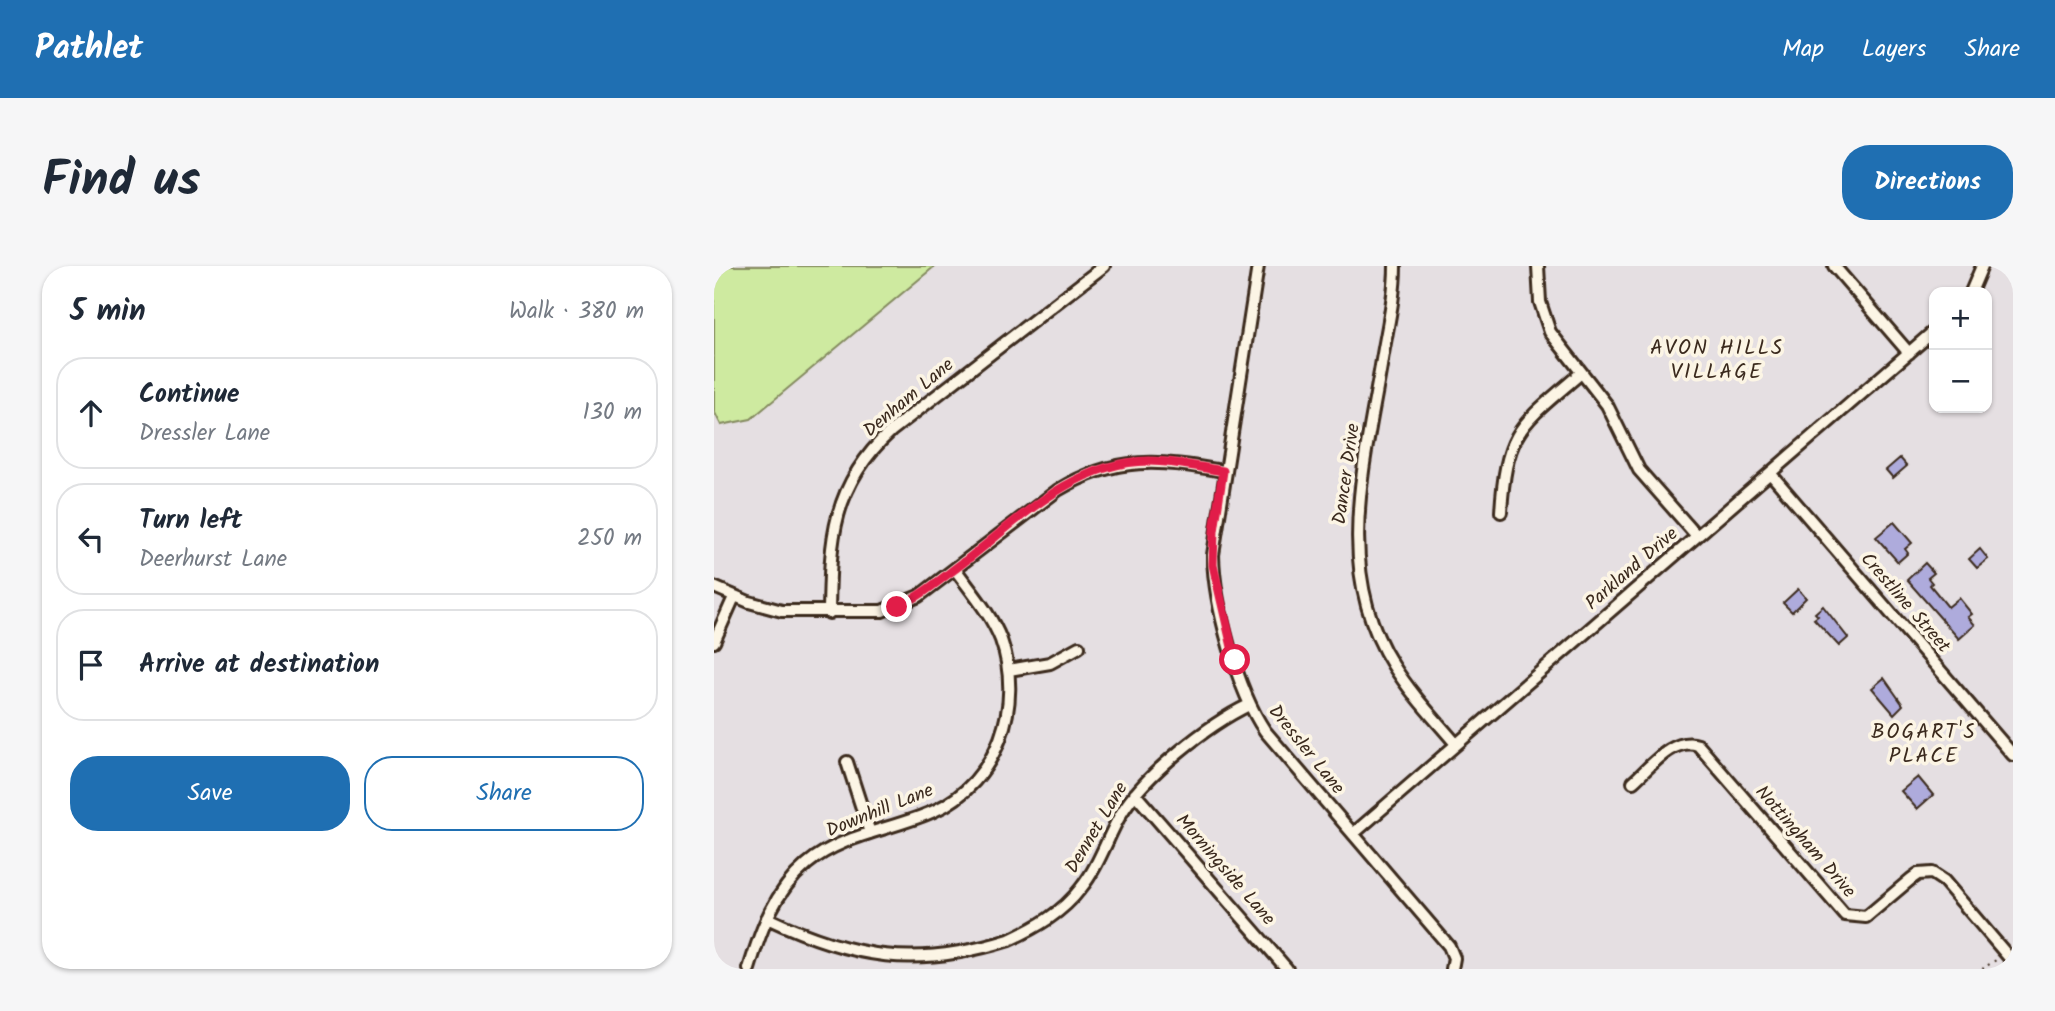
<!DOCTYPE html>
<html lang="en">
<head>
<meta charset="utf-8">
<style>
  body { margin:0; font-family:Kalam,sans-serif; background:#f6f6f7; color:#1f2937 }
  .controls { position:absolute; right:21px; top:21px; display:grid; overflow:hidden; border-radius:14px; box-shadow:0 2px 5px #0004 }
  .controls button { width:63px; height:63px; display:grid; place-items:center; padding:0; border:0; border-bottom:2px solid #e0e1e3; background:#fff; color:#1f2937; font:35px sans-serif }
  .stop { position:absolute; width:21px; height:21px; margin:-16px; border:5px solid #e11d48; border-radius:50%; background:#fff }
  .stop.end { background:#e11d48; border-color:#fff; box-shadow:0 2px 7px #0008 }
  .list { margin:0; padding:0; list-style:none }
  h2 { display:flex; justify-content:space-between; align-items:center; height:91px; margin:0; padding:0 28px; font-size:30px }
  h2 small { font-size:23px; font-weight:400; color:#747a83 }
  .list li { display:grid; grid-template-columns:46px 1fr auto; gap:21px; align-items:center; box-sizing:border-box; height:112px; margin:0 14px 14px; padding:0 14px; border:2px solid #e0e1e3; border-radius:28px }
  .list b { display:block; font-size:26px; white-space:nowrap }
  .list p { margin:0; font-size:23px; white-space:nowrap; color:#747a83 }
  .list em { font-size:23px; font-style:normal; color:#747a83 }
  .actions { display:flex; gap:14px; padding:21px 28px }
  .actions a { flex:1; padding:16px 0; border:2px solid #1f6fb2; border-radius:28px; text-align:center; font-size:24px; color:#1f6fb2 }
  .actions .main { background:#1f6fb2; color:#fff }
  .icon { flex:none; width:38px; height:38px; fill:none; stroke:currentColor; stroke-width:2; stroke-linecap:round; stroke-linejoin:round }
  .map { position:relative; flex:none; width:1299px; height:703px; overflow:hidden; border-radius:28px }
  header { display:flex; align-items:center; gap:42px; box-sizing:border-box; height:98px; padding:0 35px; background:#1f6fb2; color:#fff }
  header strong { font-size:33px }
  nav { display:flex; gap:38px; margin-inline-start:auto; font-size:24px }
  .intro { display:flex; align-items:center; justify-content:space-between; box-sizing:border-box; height:168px; padding:0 42px }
  h1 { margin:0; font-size:49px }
  .button { padding:18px 32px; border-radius:28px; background:#1f6fb2; color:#fff; font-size:24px; font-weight:700 }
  main { display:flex; gap:42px; padding:0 42px }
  aside { flex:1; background:#fff; border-radius:28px; box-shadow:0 2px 5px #0004 }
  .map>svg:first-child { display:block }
</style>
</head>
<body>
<header>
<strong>Pathlet</strong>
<nav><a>Map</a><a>Layers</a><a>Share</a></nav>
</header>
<div class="intro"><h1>Find us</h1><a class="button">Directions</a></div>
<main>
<aside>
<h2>5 min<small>Walk · 380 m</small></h2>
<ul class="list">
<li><svg class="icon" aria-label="ahead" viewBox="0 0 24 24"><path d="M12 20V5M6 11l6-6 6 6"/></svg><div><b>Continue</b><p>Dressler Lane</p></div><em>130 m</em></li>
<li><svg class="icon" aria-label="left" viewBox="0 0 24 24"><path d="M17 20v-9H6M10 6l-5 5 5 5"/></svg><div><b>Turn left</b><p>Deerhurst Lane</p></div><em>250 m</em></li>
<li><svg class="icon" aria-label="arrive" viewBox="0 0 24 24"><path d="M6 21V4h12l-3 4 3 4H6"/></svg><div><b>Arrive at destination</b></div></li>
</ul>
<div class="actions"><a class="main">Save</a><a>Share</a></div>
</aside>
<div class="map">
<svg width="1299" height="703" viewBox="0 0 1299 703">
  <rect width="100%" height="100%" fill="#e5dfe2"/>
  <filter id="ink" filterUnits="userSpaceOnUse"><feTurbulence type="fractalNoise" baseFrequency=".0143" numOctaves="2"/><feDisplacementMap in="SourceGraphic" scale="14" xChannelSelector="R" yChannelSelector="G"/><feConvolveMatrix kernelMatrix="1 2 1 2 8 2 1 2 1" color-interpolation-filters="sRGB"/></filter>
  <g filter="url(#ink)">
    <path fill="#ceeaa0" stroke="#848a5f" stroke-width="2" d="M0,0H221L37,153L7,159L0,145Z"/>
    <path fill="#aeabdc" stroke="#3b2a1e" stroke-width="2" d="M1186,192L1193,200L1179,212L1172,204Z
      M1180,256L1198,277L1191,283L1194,287L1184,296L1162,271Z
      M1266,283L1274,293L1263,302L1255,293Z
      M1211,297L1220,307L1214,312L1218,317L1216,319L1234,341L1245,332L1258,348L1254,351L1261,359L1245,373L1193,314Z
      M1084,323L1092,332L1078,346L1069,337Z
      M1109,340L1134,372L1125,380L1100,353L1104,350L1101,347Z
      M1170,412L1189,439L1180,448L1158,422Z
      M1204,511L1219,529L1203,543L1187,525Z"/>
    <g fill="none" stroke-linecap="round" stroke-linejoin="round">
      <defs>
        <path id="street" d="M544,0L499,289C500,338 523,424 551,465L735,680L740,692L738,703
          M681,0C681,33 672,67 667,100C650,201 620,306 679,399C697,428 720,452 742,478
          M824,0L826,36L836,66L893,139L925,204L983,270
          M1120,0L1195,87
          M1257,26L1268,0
          M1056,207L1299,489
          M787,246C792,163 807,159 867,107
          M0,321L35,336L68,345H168L205,330L344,224C402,189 446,194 509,205
          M115,347C116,274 118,219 177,165L390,0
          M0,376L20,331
          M295,404L336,397L365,381
          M133,496L156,567
          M919,516C936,501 960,470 984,479L1131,649L1152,651L1197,613L1204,608L1218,607L1230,615L1299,696
          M421,528L573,703
          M639,568L1220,65
          M53,652C140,693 202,703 295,674C323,661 348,647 367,622C385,600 393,572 407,548C430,509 495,458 535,439
          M35,703C47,663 60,626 93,598C129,568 178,564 220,545C284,516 310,438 287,374C277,348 257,325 241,303"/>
      </defs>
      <use href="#street" stroke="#3b2a1e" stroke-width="16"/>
      <path stroke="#3b2a1e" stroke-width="2" stroke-dasharray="2 5" stroke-linecap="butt" d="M1268,703L1282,694"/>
      <use href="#street" stroke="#fcf5e5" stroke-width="10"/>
    </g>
  </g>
  <g fill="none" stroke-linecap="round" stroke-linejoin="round" filter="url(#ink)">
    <path stroke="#e11d48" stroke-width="9" d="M183,341C208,330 228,312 250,296C304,254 362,195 435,195C460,195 485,201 509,205L500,265L499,299L521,394"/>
  </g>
  <g text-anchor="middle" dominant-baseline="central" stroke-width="7" stroke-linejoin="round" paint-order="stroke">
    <g font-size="19" fill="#3b2a1e" stroke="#fcf5e5">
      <text transform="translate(195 132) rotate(-40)">Denham Lane</text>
      <text transform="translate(633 208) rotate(-82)">Dancer Drive</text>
      <text transform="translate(918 303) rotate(-41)">Parkland Drive</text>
      <text transform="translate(1191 337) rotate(49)">Crestline Street</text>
      <text transform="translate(592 484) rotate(51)">Dressler Lane</text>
      <text transform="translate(166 545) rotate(-22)">Downhill Lane</text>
      <text transform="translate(383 562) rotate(-59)">Dennet Lane</text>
      <text transform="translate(1091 576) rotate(49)">Nottingham Drive</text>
      <text transform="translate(511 604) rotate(49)">Morningside Lane</text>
    </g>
    <g font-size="21" letter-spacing="2" fill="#3b2a1e" stroke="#fcf5e5">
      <text x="1003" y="82">AVON HILLS<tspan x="1003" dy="24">VILLAGE</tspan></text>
      <text x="1210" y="466">BOGART'S<tspan x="1210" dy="24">PLACE</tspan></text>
    </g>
  </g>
</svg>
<div class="controls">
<button>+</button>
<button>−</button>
</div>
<div class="stop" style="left:521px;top:394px"></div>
<div class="stop end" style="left:183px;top:341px"></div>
</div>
</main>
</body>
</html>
